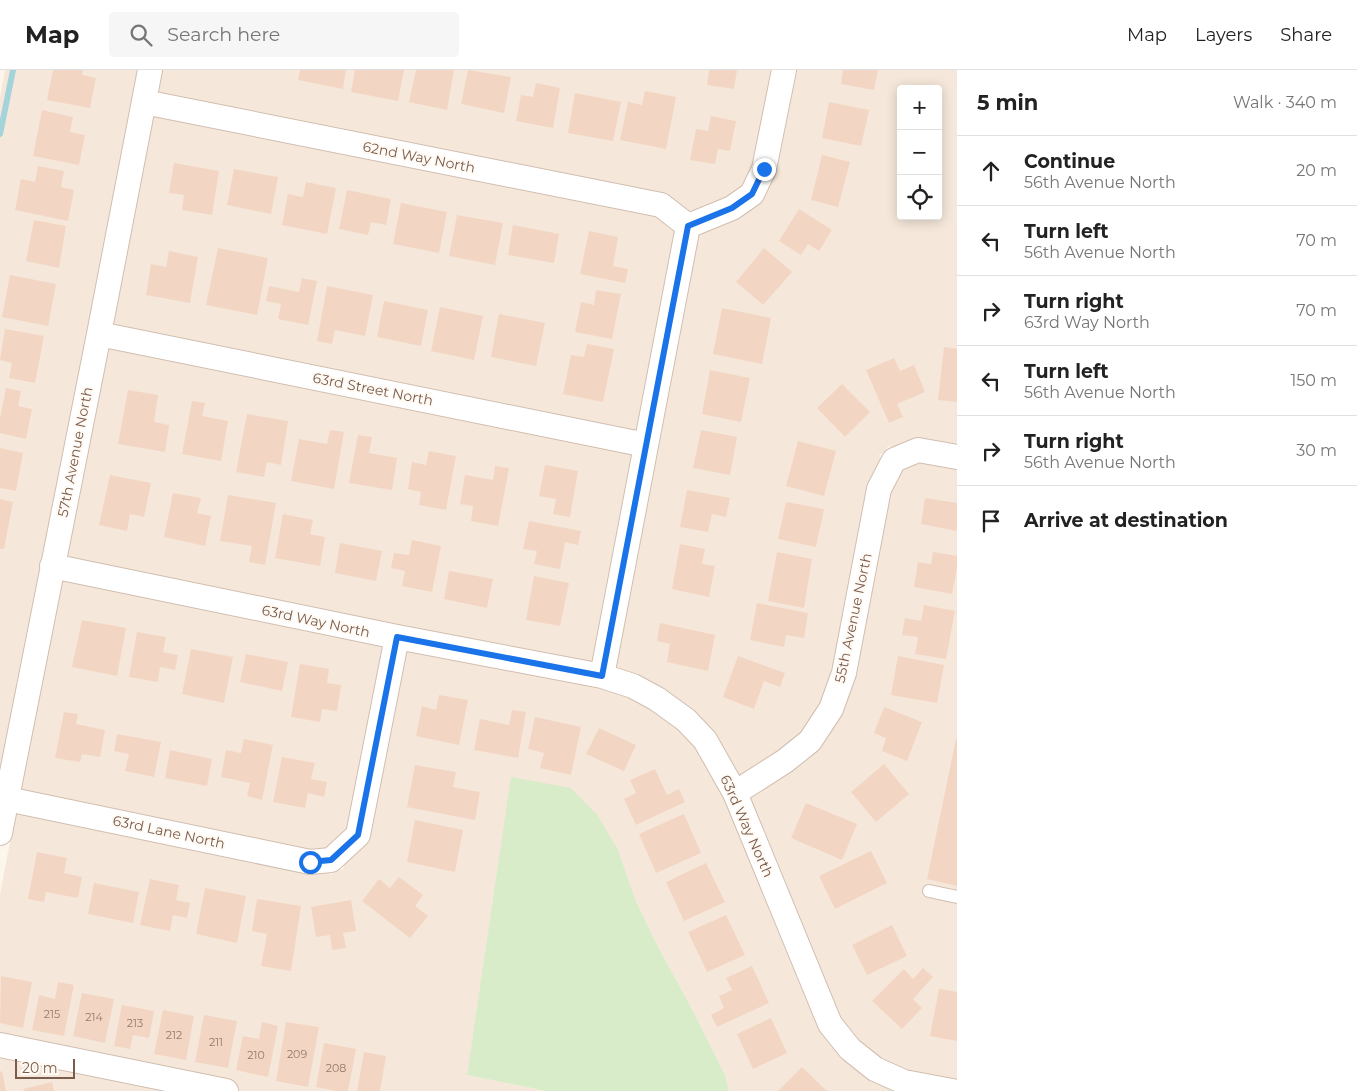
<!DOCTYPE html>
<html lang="en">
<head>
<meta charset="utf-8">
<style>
  body { margin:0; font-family:Montserrat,sans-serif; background:#f6f6f6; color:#222 }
  .controls { position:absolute; right:15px; top:15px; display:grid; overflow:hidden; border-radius:5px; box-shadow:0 2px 12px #0003 }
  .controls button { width:45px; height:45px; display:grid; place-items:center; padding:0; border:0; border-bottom:1px solid #e0e0e0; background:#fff; color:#222; font:25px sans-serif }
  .scale { position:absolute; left:15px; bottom:12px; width:60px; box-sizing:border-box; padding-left:5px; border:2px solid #7a5c4d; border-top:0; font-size:14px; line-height:18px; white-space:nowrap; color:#7a5c4d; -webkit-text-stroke:4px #fffaf3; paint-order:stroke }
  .stop { position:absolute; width:15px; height:15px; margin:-11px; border:4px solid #1a73e8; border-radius:50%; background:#fff }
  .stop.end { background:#1a73e8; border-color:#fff; box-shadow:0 1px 5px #0008 }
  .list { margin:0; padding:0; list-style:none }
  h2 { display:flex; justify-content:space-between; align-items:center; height:65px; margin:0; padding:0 20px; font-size:21px }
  h2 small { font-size:16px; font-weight:400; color:#767676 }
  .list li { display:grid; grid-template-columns:32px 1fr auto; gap:15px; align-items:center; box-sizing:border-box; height:70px; padding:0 20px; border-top:1px solid #e0e0e0 }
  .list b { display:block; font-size:19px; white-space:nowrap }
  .list p { margin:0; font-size:16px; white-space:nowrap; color:#767676 }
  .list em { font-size:16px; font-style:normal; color:#767676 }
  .icon { flex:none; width:28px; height:28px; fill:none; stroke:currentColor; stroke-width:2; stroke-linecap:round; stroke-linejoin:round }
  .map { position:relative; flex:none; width:957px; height:1021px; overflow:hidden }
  header { display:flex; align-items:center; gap:30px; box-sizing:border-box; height:70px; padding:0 25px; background:#fff; border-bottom:1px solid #e0e0e0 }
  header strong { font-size:24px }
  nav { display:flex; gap:28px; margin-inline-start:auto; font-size:18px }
  .search { width:350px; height:45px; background:#f6f6f6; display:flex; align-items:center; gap:12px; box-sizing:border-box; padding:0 18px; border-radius:5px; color:#767676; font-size:19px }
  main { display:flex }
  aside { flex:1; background:#fff }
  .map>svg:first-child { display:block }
</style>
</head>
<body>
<header>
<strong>Map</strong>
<div class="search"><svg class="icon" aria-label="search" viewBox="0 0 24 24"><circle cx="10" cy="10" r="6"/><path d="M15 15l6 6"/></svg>Search here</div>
<nav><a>Map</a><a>Layers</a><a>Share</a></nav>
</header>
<main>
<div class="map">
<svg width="957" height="1021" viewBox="0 0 957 1021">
  <rect width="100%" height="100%" fill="#fdf6ec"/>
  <path fill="#f5e8da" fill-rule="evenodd" d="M5,0H138L88,262L39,503L0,702V27Z
    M162,0H772L753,96L742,118L726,129L690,144L157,24Z
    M796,0H957V377L894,378L888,376L885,382L879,385L881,390L833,600L820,634L801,665L778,683L739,708L615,600L699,163L775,101ZM901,19H938V146H901Z
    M153,44L656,144L676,159L637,362L113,257Z
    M108,277L633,383L593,594L399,557L66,488Z
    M920,391L957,398V1011L907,1003L881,990L858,973L840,950L749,727L818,679L890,422L903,398Z
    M62,508L383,575L347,760L325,780L310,782L20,721Z
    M406,579L599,616L629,625L651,637L679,658L695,675L720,720L719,721L725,728L819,958L897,1021H729L725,1005L692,939L656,873L635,829L512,707L467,1005L546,1021H0V824L16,741L327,801L331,805L337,800L344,799L343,794Z"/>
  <path fill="#d8ecc9" d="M511,707L571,718L598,746L618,780L635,829L656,873L692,939L725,1005L729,1021H546L467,1005Z"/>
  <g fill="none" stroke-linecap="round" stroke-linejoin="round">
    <path stroke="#a5d3da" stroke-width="6" d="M0,64L13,0"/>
  </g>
  <path fill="#f3d5c3" d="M53,0H83L82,5L96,8L90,38L47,30Z
    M300,0H346L343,19L298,10Z
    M355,0H404L398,31L351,22Z
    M416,0H454L447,40L409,32Z
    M468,0L511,7L504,43L461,34Z
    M709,0H737L734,19L707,15Z
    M843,0H878L874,20L841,14Z
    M536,13L560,18L553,58L516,51L521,25L533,27Z
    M645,21L676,27L666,79L620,70L628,32L642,35Z
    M575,23L621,32L613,71L568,63Z
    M829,32L869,40L861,76L822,68Z
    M42,40L73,47L70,62L85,65L79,95L33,86Z
    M711,46L736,51L730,81L718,79L715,94L690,90L696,59L708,61Z
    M822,85L850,92L838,137L811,130Z
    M174,93L219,101L212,145L182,140L184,125L169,123Z
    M38,96L64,101L61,117L74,120L68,151L15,140L21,109L35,112Z
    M234,99L278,107L271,144L227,135Z
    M306,112L336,118L327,164L282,155L288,124L303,127Z
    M347,120L391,129L386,155L371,152L368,165L339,159Z
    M401,133L447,142L439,183L393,174Z
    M799,139L832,160L819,181L808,174L801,185L779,171Z
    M457,145L503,153L495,195L449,186Z
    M34,150L66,156L59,198L26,191Z
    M513,155L559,164L554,193L508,185Z
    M589,161L618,167L613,196L628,199L625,213L580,204Z
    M218,178L268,188L257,245L206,235Z
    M764,178L792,202L763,235L736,212Z
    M169,181L198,187L190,233L146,225L151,194L166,197Z
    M10,205L56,214L48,256L2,247Z
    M302,208L317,211L308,255L278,249L281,234L266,231L269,216L299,222Z
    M327,216L373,225L365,266L335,260L332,274L317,271Z
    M596,220L621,224L612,269L575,262L581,232L594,235Z
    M384,231L428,240L421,276L377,267Z
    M440,237L483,246L474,290L431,281Z
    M722,238L771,248L762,294L713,284Z
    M499,244L545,253L536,296L491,287Z
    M5,259L44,266L35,313L9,308L12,293L0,290Z
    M587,274L614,279L603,332L563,324L571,285L584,287Z
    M944,277L957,279V332L938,330Z
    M894,288L900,301L914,295L925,322L897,334L903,347L889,353L866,300Z
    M710,300L750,308L741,352L702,344Z
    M842,314L870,342L845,367L817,338Z
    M6,318L21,321L18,336L32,339L26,369L0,363V348Z
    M128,320L158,325L154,352L169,355L165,382L118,374Z
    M192,331L205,333L202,346L228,351L221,391L182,384Z
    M247,344L288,351L281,395L267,392L264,407L236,402Z
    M330,360L344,362L334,419L291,411L299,369L327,374Z
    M701,360L737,367L730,405L693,398Z
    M358,365L372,367L369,383L397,388L392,420L349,413Z
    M798,371L836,381L824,426L786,416Z
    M0,378L23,383L16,421L0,418Z
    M429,381L456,386L446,440L419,435L421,422L408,419L412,392L426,395Z
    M545,395L578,401L570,447L553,444L556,429L539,426Z
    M495,396L509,398L498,456L471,451L473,436L460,434L465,405L493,410Z
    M110,405L151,413L144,447L130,444L127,461L99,455Z
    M687,420L730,428L726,447L712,444L708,462L680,457Z
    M173,423L201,428L197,443L211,446L205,476L164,467Z
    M228,425L276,433L265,495L249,492L252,476L220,471Z
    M925,428L957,433V461L921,454Z
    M0,429L13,432L4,479H0Z
    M786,432L824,439L816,477L778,469Z
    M283,444L313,450L310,464L325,467L320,496L275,488Z
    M529,451L581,461L578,475L565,472L560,499L534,494L537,481L523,479Z
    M412,470L441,476L432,522L402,516L405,501L391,498L394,483L409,485Z
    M340,473L382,481L376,511L335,503Z
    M680,474L705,479L702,494L715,496L709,527L672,519Z
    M777,482L812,489L804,538L768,531Z
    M933,482L957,486V498L952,524L914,517L918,492L931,494Z
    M449,501L493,509L487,538L444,529Z
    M534,506L569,513L560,556L526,550Z
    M757,533L808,543L804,568L786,565L784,577L750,570Z
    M924,535L955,541L946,589L915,584L918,567L902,565L905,548L921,551Z
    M82,550L126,558L117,606L72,597Z
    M660,553L715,565L708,601L667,592L670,574L657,571Z
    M137,562L166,567L163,582L178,585L175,600L160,597L158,612L129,607Z
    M191,579L233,587L224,633L182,624Z
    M246,584L288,592L282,621L240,612Z
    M738,586L785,603L780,617L764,611L754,639L723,627Z
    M898,586L944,595L937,633L891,625Z
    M300,594L329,599L327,613L341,615L337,641L322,639L320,652L291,647Z
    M439,625L468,630L459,675L416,666L422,636L436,640Z
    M884,637L922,652L907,691L882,681L886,668L874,663Z
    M512,640L526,642L518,688L474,680L480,649L509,655Z
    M64,642L78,644L76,654L105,660L100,687L82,684L80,692L55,688Z
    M535,647L581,657L571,705L540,698L544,683L528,679Z
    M599,658L636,675L624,701L586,684Z
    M117,664L161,672L154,707L125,701L129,684L114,681Z
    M244,669L273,675L262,730L247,726L250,713L221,707L226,680L241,683Z
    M956,669H957V816L927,809Z
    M170,680L212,689L207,716L165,708Z
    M282,687L315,693L311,709L327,712L324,727L308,723L305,738L273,732Z
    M884,694L909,724L876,752L851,722Z
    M415,695L456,702L453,717L480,722L475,750L407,737Z
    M655,699L667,725L679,719L685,732L636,755L624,729L636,723L630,710Z
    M806,733L857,754L842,790L791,768Z
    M684,744L701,783L656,803L639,764Z
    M415,750L463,760L455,802L407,792Z
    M871,781L887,813L835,839L819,806Z
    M37,782L67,788L64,803L82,807L78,828L46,822L44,832L28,829Z
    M706,793L725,832L684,851L666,812Z
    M399,807L423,825L415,836L428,846L410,868L362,831L379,809L390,818Z
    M150,809L179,815L176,830L190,833L187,848L173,845L170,861L140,855Z
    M94,813L139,822L133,853L88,844Z
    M205,818L246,826L237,873L196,864Z
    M257,829L301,836L291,901L261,896L267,864L252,861Z
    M351,830L356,861L343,863L346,878L332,880L330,865L316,867L311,837Z
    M726,845L745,885L707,902L688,862Z
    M892,855L907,886L867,905L852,875Z
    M752,896L769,933L717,957L711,945L724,938L719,926L732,920L726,908Z
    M923,898L933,907L913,929L922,938L902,959L872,931L904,899L913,909Z
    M1,906L32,912L23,958L0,953Z
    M58,912L74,915L64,966L32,960L39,925L55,929Z
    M939,919L957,922V971L930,966Z
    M82,923L114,929L105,973L73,966Z
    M122,935L154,941L149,968L133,965L130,979L114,976Z
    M163,940L194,946L186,990L154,984Z
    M204,945L237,951L228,998L195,992Z
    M771,948L787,983L753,999L737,964Z
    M262,952L278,956L268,1007L236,1000L243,966L259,969Z
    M286,952L319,957L308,1017L276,1011Z
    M324,973L356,979L348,1021H336L316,1017Z
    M364,982L386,986L380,1021H357Z
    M802,997L827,1021H778Z
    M2,1001L6,1021H0V1002Z
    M52,1012L54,1021H24L23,1019Z"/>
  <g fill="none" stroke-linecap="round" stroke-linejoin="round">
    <defs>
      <path id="service" d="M929,821L957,827"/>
      <path id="minor" d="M144,32L661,135L688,156
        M99,264L646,375
        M52,496L397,567L602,606L633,616L657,629L686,650L705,670L735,723L830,954L850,979L875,999L904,1012L952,1021
        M602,606L688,156L732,138L752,124L764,99L784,0
        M735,723L785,691L810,671L831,639L844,603L879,419L894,390L918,380L957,387
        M7,729L310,792L331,790L358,765L397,567
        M0,763L99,264L150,0
        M0,975L226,1021"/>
    </defs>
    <use href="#service" stroke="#d1beb0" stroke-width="14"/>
    <use href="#minor" stroke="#d1beb0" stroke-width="26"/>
    <use href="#service" stroke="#fff" stroke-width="12"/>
    <use href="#minor" stroke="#fff" stroke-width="24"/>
  </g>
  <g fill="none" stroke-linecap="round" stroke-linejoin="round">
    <path stroke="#1a73e8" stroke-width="6" d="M310,792L331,790L358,765L397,567L602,606L688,156L732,138L752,124L764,99"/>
  </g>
  <g text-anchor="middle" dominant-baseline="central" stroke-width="4" stroke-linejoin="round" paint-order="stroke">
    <g font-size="11" fill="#987a6a">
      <text x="52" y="944">215</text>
      <text x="94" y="947">214</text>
      <text x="135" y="953">213</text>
      <text x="174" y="965">212</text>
      <text x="216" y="972">211</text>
      <text x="297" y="984">209</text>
      <text x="256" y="985">210</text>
      <text x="336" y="998">208</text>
    </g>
    <g font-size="14" fill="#7a5c4d" stroke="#fffaf3">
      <text transform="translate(419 87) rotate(11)">62nd Way North</text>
      <text transform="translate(373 319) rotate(11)">63rd Street North</text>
      <text transform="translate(75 382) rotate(-79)">57th Avenue North</text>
      <text transform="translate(853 548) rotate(-78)">55th Avenue North</text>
      <text transform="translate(316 551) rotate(12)">63rd Way North</text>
      <text transform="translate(747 756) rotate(66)">63rd Way North</text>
      <text transform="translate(169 762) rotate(12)">63rd Lane North</text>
    </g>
  </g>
</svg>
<div class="controls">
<button>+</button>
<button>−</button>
<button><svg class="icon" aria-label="locate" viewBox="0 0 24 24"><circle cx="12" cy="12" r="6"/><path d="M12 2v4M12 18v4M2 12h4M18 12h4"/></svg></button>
</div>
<div class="scale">20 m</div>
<div class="stop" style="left:310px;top:792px"></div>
<div class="stop end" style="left:764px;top:99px"></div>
</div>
<aside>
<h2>5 min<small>Walk · 340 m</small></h2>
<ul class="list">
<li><svg class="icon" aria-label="ahead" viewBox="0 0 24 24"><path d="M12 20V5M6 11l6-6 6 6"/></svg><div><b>Continue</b><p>56th Avenue North</p></div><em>20 m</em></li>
<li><svg class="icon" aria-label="left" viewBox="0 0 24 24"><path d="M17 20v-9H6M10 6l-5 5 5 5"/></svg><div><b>Turn left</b><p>56th Avenue North</p></div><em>70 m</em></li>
<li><svg class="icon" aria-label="right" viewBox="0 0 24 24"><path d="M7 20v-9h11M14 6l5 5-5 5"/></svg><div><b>Turn right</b><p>63rd Way North</p></div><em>70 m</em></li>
<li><svg class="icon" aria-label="left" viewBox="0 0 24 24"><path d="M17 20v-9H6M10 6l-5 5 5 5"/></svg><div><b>Turn left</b><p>56th Avenue North</p></div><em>150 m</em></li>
<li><svg class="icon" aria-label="right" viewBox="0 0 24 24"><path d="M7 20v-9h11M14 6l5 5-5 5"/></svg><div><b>Turn right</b><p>56th Avenue North</p></div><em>30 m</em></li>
<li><svg class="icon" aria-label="arrive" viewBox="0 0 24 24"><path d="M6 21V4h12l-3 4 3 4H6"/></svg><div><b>Arrive at destination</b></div></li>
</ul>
</aside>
</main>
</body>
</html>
